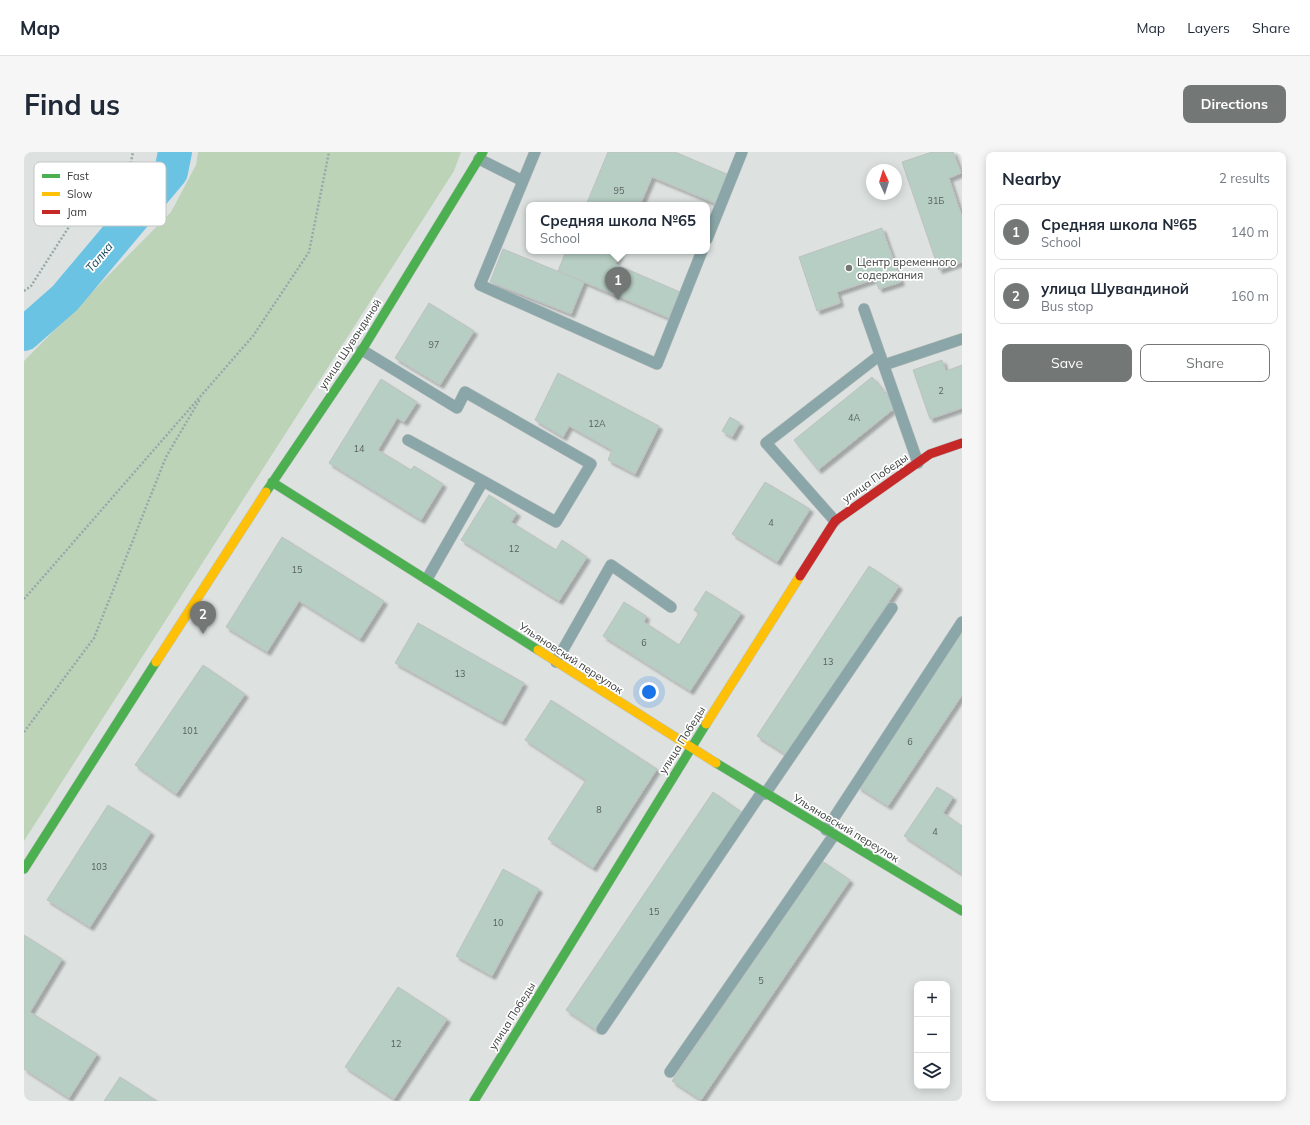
<!DOCTYPE html>
<html lang="en">
<head>
<meta charset="utf-8">
<style>
  body { margin:0; font-family:Mulish,sans-serif; background:#f6f6f7; color:#1f2937 }
  .controls { position:absolute; right:12px; bottom:12px; display:grid; overflow:hidden; border-radius:8px; box-shadow:0 2px 10px #0003 }
  .controls button { width:36px; height:36px; display:grid; place-items:center; padding:0; border:0; border-bottom:1px solid #e0e1e3; background:#fff; color:#1f2937; font:20px sans-serif }
  .compass { position:absolute; left:842px; top:12px; width:36px; height:36px; border-radius:50%; background:#fff; box-shadow:0 2px 10px #0003; rotate:356deg }
  .you { position:absolute; left:625px; top:540px; width:14px; height:14px; margin:-10px; border:3px solid #fff; border-radius:50%; background:#1a73e8; box-shadow:0 0 0 6px #1a73e833 }
  .badge { display:grid; place-items:center; width:26px; height:26px; border-radius:50%; background:#737776; color:#fff; font-size:13px; font-weight:700 }
  .pin { position:absolute; translate:-50% -33px; filter:drop-shadow(0 1px 2px #0008) }
  .pin::after { content:''; position:absolute; top:21px; width:14px; height:12px; background:inherit; clip-path:polygon(0 0,100% 0,50% 100%) }
  .popup { position:absolute; left:502px; top:50px; width:184px; height:52px; box-sizing:border-box; display:grid; place-content:center; border-radius:8px; background:#fff; filter:drop-shadow(0 1px 3px #0005); font-size:13px; white-space:nowrap; color:#747a83 }
  .popup b { font-size:15px; color:#1f2937 }
  .popup::after { content:''; position:absolute; left:50%; top:100%; margin-left:-8px; border:8px solid transparent; border-top-color:#fff }
  .list { margin:0; padding:0; list-style:none }
  h2 { display:flex; justify-content:space-between; align-items:center; height:52px; margin:0; padding:0 16px; font-size:17px }
  h2 small { font-size:13px; font-weight:400; color:#747a83 }
  .list li { display:grid; grid-template-columns:26px 1fr auto; gap:12px; align-items:center; box-sizing:border-box; height:56px; margin:0 8px 8px; padding:0 8px; border:1px solid #e0e1e3; border-radius:8px }
  .list b { display:block; font-size:15px; white-space:nowrap }
  .list p { margin:0; font-size:13px; white-space:nowrap; color:#747a83 }
  .list em { font-size:13px; font-style:normal; color:#747a83 }
  .actions { display:flex; gap:8px; padding:12px 16px }
  .actions a { flex:1; padding:9px 0; border:1px solid #737776; border-radius:8px; text-align:center; font-size:14px; color:#737776 }
  .actions .main { background:#737776; color:#fff }
  .icon { flex:none; width:22px; height:22px; fill:none; stroke:currentColor; stroke-width:2; stroke-linecap:round; stroke-linejoin:round }
  .map { position:relative; flex:none; width:938px; height:949px; overflow:hidden; border-radius:8px }
  header { display:flex; align-items:center; gap:24px; box-sizing:border-box; height:56px; padding:0 20px; background:#fff; border-bottom:1px solid #e0e1e3 }
  header strong { font-size:19px }
  nav { display:flex; gap:22px; margin-inline-start:auto; font-size:14px }
  .intro { display:flex; align-items:center; justify-content:space-between; box-sizing:border-box; height:96px; padding:0 24px }
  h1 { margin:0; font-size:28px }
  .button { padding:10px 18px; border-radius:8px; background:#737776; color:#fff; font-size:14px; font-weight:700 }
  main { display:flex; gap:24px; padding:0 24px }
  aside { flex:1; background:#fff; border-radius:8px; box-shadow:0 2px 10px #0003 }
  .map>svg:first-child { display:block }
</style>
</head>
<body>
<header>
<strong>Map</strong>
<nav><a>Map</a><a>Layers</a><a>Share</a></nav>
</header>
<div class="intro"><h1>Find us</h1><a class="button">Directions</a></div>
<main>
<div class="map">
<svg width="938" height="949" viewBox="0 0 938 949">
  <defs>
    <filter id="shadow"><feDropShadow dx="3.5" dy="3.5" stdDeviation="1" flood-color="#0004"/></filter>
  </defs>
  <rect width="100%" height="100%" fill="#dde2e1"/>
  <path fill="#bdd3b8" d="M174,0H437L430,19L0,689V209L147,60L172,13Z"/>
  <g fill="none" stroke-linecap="round" stroke-linejoin="round">
    <path stroke="#6bc3e4" stroke-width="34" d="M0,182L41,146L147,20L151,0"/>
  </g>
  <path fill="#b6cec3" stroke="#bec1c0" filter="url(#shadow)" d="M584,0H651L705,23L693,52L628,25L616,53H562Z
    M908,0H929L937,21L925,26L938,65V110L915,118L878,10Z
    M858,76L877,130L855,137L851,127L813,140L816,151L793,159L775,105Z
    M479,97L560,130L547,162L466,130Z
    M542,99H597L591,112L656,140L645,166L534,119Z
    M405,151L450,179L416,233L371,206Z
    M918,208L922,219L938,213V256L906,267L889,218Z
    M534,221L635,274L611,322L584,308L588,298L545,274L539,285L511,268Z
    M848,225L872,255L794,318L770,288Z
    M357,227L393,250L380,270L373,266L354,298L387,318L390,314L419,332L397,368L305,311Z
    M706,265L716,271L708,285L698,279Z
    M741,330L786,357L753,410L708,382Z
    M465,343L493,361L487,370L532,398L538,388L563,405L535,449L437,388Z
    M258,385L360,449L336,487L275,449L243,500L202,475Z
    M845,414L875,434L763,603L733,584Z
    M682,439L717,461L666,539L579,484L600,450L622,464L620,470L655,493L675,461L670,458Z
    M394,471L500,531L478,570L371,511Z
    M938,480V543L864,654L834,635Z
    M179,513L221,542L152,642L111,613Z
    M527,548L633,617L569,716L524,687L562,628L501,588Z
    M913,635L929,645L919,661L938,674V722L880,684Z
    M689,640L719,661L572,878L542,858Z
    M84,653L127,680L66,775L23,748Z
    M798,709L826,728L677,948L648,929Z
    M479,717L515,737L468,824L432,804Z
    M0,783L38,807L6,860L73,902L45,946L0,917Z
    M374,835L423,867L370,947L321,915Z
    M96,925L133,949H80Z"/>
  <g fill="none" stroke-linecap="round" stroke-linejoin="round">
    <defs>
      <path id="lane" d="M511,0L456,133L633,212L678,99
        M455,7L499,29
        M683,87L718,0
        M840,157L894,311
        M338,198L433,256L441,240L567,312L532,370L459,329
        M860,213L938,187
        M384,288L459,329L403,427
        M811,369L742,291L856,203
        M532,510L587,413L647,455
        M741,642L868,456
        M802,678L938,470
        M578,877L738,640
        M646,920L810,683"/>
      <path id="fast" d="M248,330L514,498
        M242,340L338,198L459,0
        M692,611L938,759
        M0,717L132,510
        M450,949L682,572"/>
      <path id="slow" d="M514,498L692,611
        M132,510L242,340
        M682,572L776,424"/>
      <path id="jam" d="M776,424L811,369L906,302L938,291"/>
    </defs>
    <use href="#lane" stroke="#bdc0bf" stroke-width="12"/>
    <use href="#fast" stroke="#bdc0bf" stroke-width="10"/>
    <use href="#slow" stroke="#bdc0bf" stroke-width="10"/>
    <use href="#jam" stroke="#bdc0bf" stroke-width="10"/>
    <path stroke="#97a8aa" stroke-width="2.5" stroke-dasharray="2 2" stroke-linecap="butt" d="M0,139L7,134L57,56L107,10L109,0
      M0,447L229,184L285,100L305,0
      M0,580L70,486L142,305L176,247"/>
    <use href="#lane" stroke="#8ba6a8" stroke-width="11"/>
    <use href="#fast" stroke="#4caf50" stroke-width="9"/>
    <use href="#slow" stroke="#ffc107" stroke-width="9"/>
    <use href="#jam" stroke="#c62828" stroke-width="9"/>
  </g>
  <circle fill="#737776" stroke="#fff" stroke-width="1.5" cx="825" cy="116" r="4"/>
  <g text-anchor="middle" dominant-baseline="central" stroke-width="3.5" stroke-linejoin="round" paint-order="stroke">
    <g font-size="9" fill="#59615e">
      <text x="595" y="38">95</text>
      <text x="912" y="48">31Б</text>
      <text x="410" y="192">97</text>
      <text x="917" y="238">2</text>
      <text x="830" y="265">4А</text>
      <text x="573" y="271">12А</text>
      <text x="335" y="296">14</text>
      <text x="747" y="370">4</text>
      <text x="490" y="396">12</text>
      <text x="273" y="417">15</text>
      <text x="620" y="490">6</text>
      <text x="804" y="509">13</text>
      <text x="436" y="521">13</text>
      <text x="166" y="578">101</text>
      <text x="886" y="589">6</text>
      <text x="575" y="657">8</text>
      <text x="911" y="679">4</text>
      <text x="75" y="714">103</text>
      <text x="630" y="759">15</text>
      <text x="474" y="770">10</text>
      <text x="737" y="828">5</text>
      <text x="372" y="891">12</text>
    </g>
    <g font-size="11" fill="#3a3d3c" stroke="#fff" text-anchor="start">
      <text x="833" y="110">Центр временного<tspan x="833" dy="13">содержания</tspan></text>
    </g>
    <g font-size="11" fill="#3a3d3c" stroke="#fff">
      <text transform="translate(326 192) rotate(-57)">улица Шувандиной</text>
      <text transform="translate(851 326) rotate(-35)">улица Победы</text>
      <text transform="translate(547 506) rotate(33)">Ульяновский переулок</text>
      <text transform="translate(658 588) rotate(-58)">улица Победы</text>
      <text transform="translate(822 676) rotate(31)">Ульяновский переулок</text>
      <text transform="translate(488 864) rotate(-58)">улица Победы</text>
    </g>
    <g font-size="12" font-style="italic" fill="#17495d" stroke="#fff">
      <text transform="translate(75 105) rotate(-50)">Талка</text>
    </g>
  </g>
  <rect x="10" y="10" width="132" height="64" rx="6" fill="#fff" stroke="#c4c5c4" stroke-width="1"/>
  <rect x="18" y="22" width="18" height="4" fill="#4caf50"/>
  <rect x="18" y="40" width="18" height="4" fill="#ffc107"/>
  <rect x="18" y="58" width="18" height="4" fill="#c62828"/>
  <g font-size="11" fill="#3a3d3c">
    <text x="43" y="28">Fast</text>
    <text x="43" y="46">Slow</text>
    <text x="43" y="64">Jam</text>
  </g>
</svg>
<div class="controls">
<button>+</button>
<button>−</button>
<button><svg class="icon" aria-label="layers" viewBox="0 0 24 24"><path d="M12 4l9 5-9 5-9-5zM3 14l9 5 9-5"/></svg></button>
</div>
<svg class="compass" viewBox="-18 -18 36 36"><path d="M0-13l5 13h-10z" fill="#e53935"/><path d="M0 13l5-13h-10z" fill="#747a83"/></svg>
<div class="you"></div>
<div class="pin badge" style="left:594px;top:148px">1</div>
<div class="popup"><b>Средняя школа №65</b>School</div>
<div class="pin badge" style="left:179px;top:482px">2</div>
</div>
<aside>
<h2>Nearby<small>2 results</small></h2>
<ul class="list">
<li><span class="badge">1</span><div><b>Средняя школа №65</b><p>School</p></div><em>140 m</em></li>
<li><span class="badge">2</span><div><b>улица Шувандиной</b><p>Bus stop</p></div><em>160 m</em></li>
</ul>
<div class="actions"><a class="main">Save</a><a>Share</a></div>
</aside>
</main>
</body>
</html>
